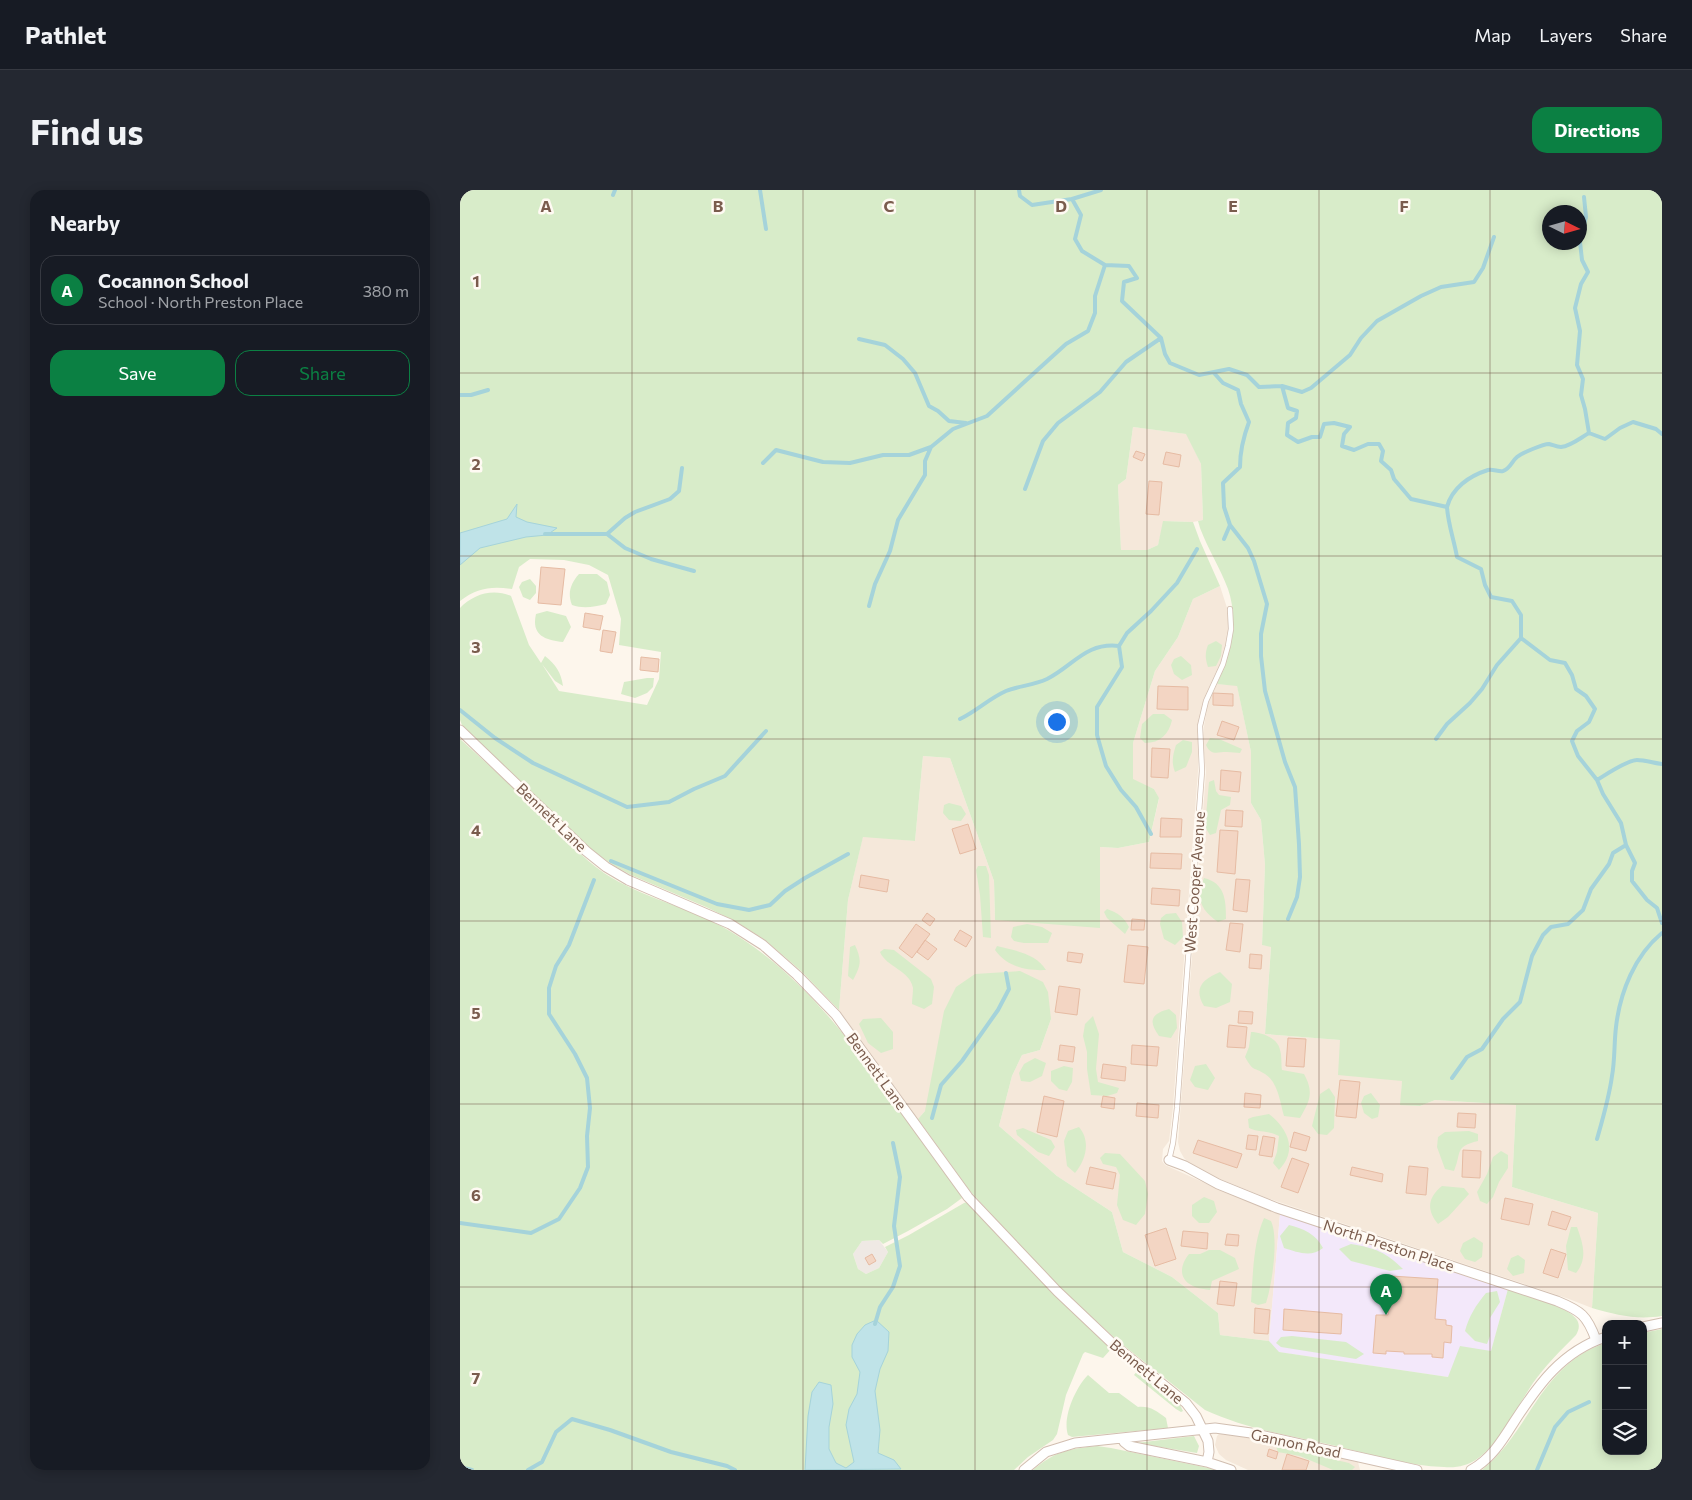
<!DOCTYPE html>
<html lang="en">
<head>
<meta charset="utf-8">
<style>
  body { margin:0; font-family:Commissioner,sans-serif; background:#242831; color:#f1f3f6 }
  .controls { position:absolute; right:15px; bottom:15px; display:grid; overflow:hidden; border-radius:10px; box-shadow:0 2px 12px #0003 }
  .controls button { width:45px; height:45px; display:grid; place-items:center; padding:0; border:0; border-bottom:1px solid #363941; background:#171b24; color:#f1f3f6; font:25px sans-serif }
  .compass { position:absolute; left:1082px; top:15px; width:45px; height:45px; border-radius:50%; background:#171b24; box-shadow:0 2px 12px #0003; rotate:95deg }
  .you { position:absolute; left:596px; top:531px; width:18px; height:18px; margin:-12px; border:4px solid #fff; border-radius:50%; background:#1a73e8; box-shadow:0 0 0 8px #1a73e833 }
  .badge { display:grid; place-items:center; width:32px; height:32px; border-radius:50%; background:#0b8043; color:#fff; font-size:16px; font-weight:700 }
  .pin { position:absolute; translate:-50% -41px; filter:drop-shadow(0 1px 2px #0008) }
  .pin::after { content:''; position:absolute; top:26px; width:18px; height:15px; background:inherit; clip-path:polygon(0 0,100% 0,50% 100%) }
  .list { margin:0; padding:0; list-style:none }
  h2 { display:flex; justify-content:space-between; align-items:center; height:65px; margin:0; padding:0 20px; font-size:21px }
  h2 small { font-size:16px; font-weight:400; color:#9ea1a6 }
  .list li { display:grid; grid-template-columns:32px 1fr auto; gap:15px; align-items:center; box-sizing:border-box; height:70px; margin:0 10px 10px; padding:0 10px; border:1px solid #363941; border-radius:15px }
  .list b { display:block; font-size:19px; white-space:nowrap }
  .list p { margin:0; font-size:16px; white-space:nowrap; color:#9ea1a6 }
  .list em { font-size:16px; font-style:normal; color:#9ea1a6 }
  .actions { display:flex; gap:10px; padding:15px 20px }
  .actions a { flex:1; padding:11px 0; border:1px solid #0b8043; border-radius:15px; text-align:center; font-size:18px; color:#0b8043 }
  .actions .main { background:#0b8043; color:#fff }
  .icon { flex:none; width:28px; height:28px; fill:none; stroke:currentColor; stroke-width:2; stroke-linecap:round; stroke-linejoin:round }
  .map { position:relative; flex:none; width:1202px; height:1280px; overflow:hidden; border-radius:15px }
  header { display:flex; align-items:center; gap:30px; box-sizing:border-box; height:70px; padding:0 25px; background:#171b24; border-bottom:1px solid #363941 }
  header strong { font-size:24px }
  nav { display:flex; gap:28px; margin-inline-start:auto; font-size:18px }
  .intro { display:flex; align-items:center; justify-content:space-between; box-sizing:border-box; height:120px; padding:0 30px }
  h1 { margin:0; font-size:35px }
  .button { padding:12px 22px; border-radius:15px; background:#0b8043; color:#fff; font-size:18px; font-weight:700 }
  main { display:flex; gap:30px; padding:0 30px }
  aside { flex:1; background:#171b24; border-radius:15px; box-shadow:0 2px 12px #0003 }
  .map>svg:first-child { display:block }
</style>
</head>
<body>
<header>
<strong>Pathlet</strong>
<nav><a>Map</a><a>Layers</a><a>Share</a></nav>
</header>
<div class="intro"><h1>Find us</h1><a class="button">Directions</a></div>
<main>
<aside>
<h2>Nearby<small></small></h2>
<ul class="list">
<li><span class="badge">A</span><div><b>Cocannon School</b><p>School · North Preston Place</p></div><em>380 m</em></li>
</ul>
<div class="actions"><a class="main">Save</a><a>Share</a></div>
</aside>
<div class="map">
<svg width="1202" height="1280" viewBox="0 0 1202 1280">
  <rect width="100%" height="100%" fill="#fdf6ec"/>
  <path fill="#f5e8da" d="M673,237L727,244L741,274L743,330L733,332L704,331L698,355L687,360L661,361L658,295L666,289Z
    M760,396L768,421L769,440L766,456L760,475L744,511L738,537V581L713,917L709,951L703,959L702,971L705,975L756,998L820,1024L809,1151L760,1145L758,1123L712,1087L663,1062L652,1022L597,986L539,936L552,886L562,865L580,860L591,829L465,921L458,929L379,820L388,710L403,646L455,651L463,566L490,568L534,691L535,730L640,657L658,658L689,652L699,609L694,599L673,590V553L695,481L718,447L733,409Z
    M757,494L777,495L791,562V613L801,630L805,675L802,755L811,756L805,844L880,850L942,891L941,914L960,916L975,910L1056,915L1052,997L1138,1023L1132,1118L1109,1109L807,1008L755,987L728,972L724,968L720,961L718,952L746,582L743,553L744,536L748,513Z
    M759,1244L792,1247L898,1272L900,1280H788L766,1270L759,1264L755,1255L757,1246Z"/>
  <path fill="#efe9e4" d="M419,1050L428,1062L419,1078L406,1084L398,1079L393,1064L402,1051Z"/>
  <path fill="#f3e8fa" d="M820,1024L1048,1099L1031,1162L988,1187L818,1162L809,1151Z"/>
  <path fill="#d8ecc9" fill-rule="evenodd" d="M0,0H1202V1126C1176,1130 1157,1125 1132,1118L1138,1023L1052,997L1056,915L975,910L960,916L940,915L942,891L878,885L880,850L805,844L811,757L802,755L805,675L801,630L791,613V562L777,496L757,494C770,465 779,430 768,399C760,378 748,359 740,338L738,331L743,330L741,274L726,244L673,237L666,289L658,295L661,360H687L698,355L703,331L733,332L740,351L760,396L733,409L718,447L695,481L673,553V589L694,599L699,608L689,652L658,658L640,657V738L535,730L534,691L490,568L463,566L455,651L403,647L388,710L379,820L340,780L305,750L275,731L246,717L171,685L153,675L129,658L2,535L0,530V418C13,404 33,398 51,406L69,455L81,473L85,466C96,475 101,482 103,496L95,491L82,474L99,501L187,515L199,489L201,462L159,455L161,429L148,385L129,375L104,370L70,369L59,377L52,399C31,396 17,398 0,411ZM1090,22H1120V52H1090Z
    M119,384H137L147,392L150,405L146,414C134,417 123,419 112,415C107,403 111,393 119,384Z
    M70,389L76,396V403L70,410L63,407L59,397L62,392Z
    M87,421L106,426L111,437L103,452C85,450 71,445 76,424Z
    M756,451L762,455L761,466L756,476L748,477C745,468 745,463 748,455Z
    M721,466L731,475L732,485L722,490L714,484L711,475L714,469Z
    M187,488H194L193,497L187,503L175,508L161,504L164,492Z
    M693,524H704L712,530C709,544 700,553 685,553L680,548L682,534Z
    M750,548L759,549L782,559L780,563C776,563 772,562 767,562C757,562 751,566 746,555Z
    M0,549C29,575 58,602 85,629C104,647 122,668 144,683C182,708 229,717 268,740C351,789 406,872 461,949C471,963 480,976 489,989C494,995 499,1002 502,1008L487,1019L448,1041L423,1054L419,1050L402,1051L393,1064L398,1079L406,1084L419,1078L428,1062L425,1057L449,1045L504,1013L507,1012C553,1063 601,1111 652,1158L643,1168L625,1162L623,1164L606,1205L597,1244L593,1250L568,1267L554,1280H0Z
    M723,550L732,552V562L726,577L715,582C711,572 713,565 716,555Z
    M754,590L756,601L759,605L771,607L770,615L761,620L756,643L750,645L745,637L749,592Z
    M489,613L501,616L506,624L501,631L489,630L483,623L484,615Z
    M518,676H526L529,685L531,748L523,747L520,705L516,680Z
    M744,688C765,693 766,710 766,729L758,732C741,720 735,708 744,688Z
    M647,719C658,723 664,727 669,737L665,744L647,728L644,722Z
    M716,723L722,732L723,747L715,755L704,749L700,734L701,728L706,724Z
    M567,734L582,737L592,743L588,753H564L554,751L551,747L553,737Z
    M395,755C402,770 401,776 393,790L388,786L390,757Z
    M537,756C554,760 577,764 586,780C567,781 547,777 535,760Z
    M424,759L434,760L471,789L474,797L472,814L464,819L452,814C452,809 453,803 453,798C450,780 426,777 420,762Z
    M560,781L583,792L588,802L591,829L580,860L562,865L552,886L539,936L597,986L652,1022L663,1062L712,1087L758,1123L760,1145L809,1151L819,1162L988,1187L1000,1156L1031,1161L1048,1099C1062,1104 1110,1117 1117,1130C1120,1135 1119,1140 1116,1145C1101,1160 1085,1176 1073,1193C1056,1218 1042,1251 1017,1269C1007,1276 996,1278 984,1277C949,1276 910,1264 876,1256C832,1246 786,1239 745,1220L658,1151L599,1097L510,1001L458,929L465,921L484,821L496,797L515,784Z
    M760,782L772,794L770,812L756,818L744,816C733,798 743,789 760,782Z
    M709,819L716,825L717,838L711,848L699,846C688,831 691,824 709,819Z
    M633,826L639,844L636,879L638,892L659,898L657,903L647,906L631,905L627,879V862L623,846L625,834Z
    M421,828L433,842V859L421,863L408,853L399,834L403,829Z
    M791,842C801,842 818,848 820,860C822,866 821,874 822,880L844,884C854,902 850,911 840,928L824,926C820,912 818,892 805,884C793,876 794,883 785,867L789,857Z
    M575,868L586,873L582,886L570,892L561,891L559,883L564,874Z
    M746,874L755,888L748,900L735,897L730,890L735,876Z
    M604,876L613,878L612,892L607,901L599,899L591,891V881Z
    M869,898L875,907L874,938L867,945L858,944L852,936L860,904Z
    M911,903L920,915L918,927L912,929L904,923L901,913L904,906Z
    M809,924C828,939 838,960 819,980L813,973L817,962L819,946C808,940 800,943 789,938L788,929L793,927Z
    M619,937C631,951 626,970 615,983L607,976L604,951L608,941Z
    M563,938L591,950L595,957L589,966L578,962L557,945L556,940Z
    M1009,941L1018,944V951C994,957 1002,962 994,981L985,979L977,957L978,947L985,942Z
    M1041,961L1048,965V978L1039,992L1033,1007L1027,1014L1020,1011L1017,1002L1027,984L1033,967Z
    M645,963L660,964L685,991L688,1004L685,1024L676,1035L663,1030L657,1015L660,985L656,977L643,974L640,968Z
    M982,996L1004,998L1009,1004L988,1027L978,1034C966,1020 968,1007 982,996Z
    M744,1007L754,1011L757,1022L749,1033H739L732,1026V1015Z
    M804,1028L811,1031C819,1048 812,1095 806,1113L798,1115L791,1112C793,1085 793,1053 804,1028Z
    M829,1035C844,1039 856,1044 863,1058C851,1068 837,1062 824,1058L820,1046Z
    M1111,1037H1117C1123,1054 1128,1068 1116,1083L1108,1080L1106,1056Z
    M1014,1047L1023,1053L1022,1067L1015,1072L1005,1069L1000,1061L1003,1053Z
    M891,1054C915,1058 926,1062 943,1079L930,1081L891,1071L879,1059Z
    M749,1060H760L775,1068L779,1079L752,1091L750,1100C745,1099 738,1099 733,1096C718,1089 720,1075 729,1064H740Z
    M1058,1065L1065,1070L1064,1083L1053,1086L1047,1079L1051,1068Z
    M1037,1101L1040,1112L1030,1128V1146L1027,1154L1015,1151L1005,1141C1009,1126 1016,1115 1026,1103Z
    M1202,1139V1280H1022C1070,1242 1080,1174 1146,1153V1261H1183V1143Z
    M832,1146L886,1152L904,1164L896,1169L821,1157L816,1153L821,1147Z
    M678,1180L719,1213L723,1221L721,1222L716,1219L674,1185Z
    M628,1185L649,1203H659L678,1217C691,1216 696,1221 706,1228L708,1238L612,1247L608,1245C602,1227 616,1197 628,1185Z
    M734,1246L739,1256L737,1263L676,1253Z
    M637,1256L651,1258L758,1280H573C595,1261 610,1259 637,1256Z
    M816,1256L889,1273L895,1277L892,1280H873L840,1266L818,1262Z"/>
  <path fill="#bfe3e8" stroke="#a5d3da" d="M57,314L56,327L67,332L97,338L87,345L66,347L20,358L0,375V343L47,329Z
    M416,1130L429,1142L428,1161L420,1179L415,1201L420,1240L418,1263L434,1270L441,1279L345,1280L348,1226L352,1202L359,1192L371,1195L373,1214L369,1237V1259L376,1273L386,1278L394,1272L386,1235L389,1219L397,1204L400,1182L392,1167V1155L397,1144L405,1135Z"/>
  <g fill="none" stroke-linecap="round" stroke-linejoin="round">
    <path stroke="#a5d3da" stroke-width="4" d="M300,0L306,39
      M559,0L560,6L572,15L612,9L621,25L615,49L622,61L645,75L669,76L677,88L664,92L662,111L701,148L705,164L710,173L739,185L769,179L787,185L799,197L822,196L828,218L837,221L836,228L828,233L827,245L838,252L852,247H860L864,234L874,233L890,237L884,244L882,256L894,260L908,254H919L923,261L921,271L931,280L934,289L951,309L987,317C988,334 994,350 997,367L1021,379L1025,395L1031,407L1052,411L1061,425V448L1090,470L1105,473L1112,485L1116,499L1126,506L1135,519L1129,532L1117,541L1112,551L1118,566L1137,590L1143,604L1161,633L1166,655L1175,673L1172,681V691L1187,710L1197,718L1202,733
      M153,5L155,0
      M612,9L641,0
      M1120,50L1126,27L1124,7
      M1120,52L1122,70L1128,82L1121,94L1115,118L1120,141L1117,175L1123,189L1121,205L1125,219L1129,243
      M399,149L425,155L443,169L455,183L469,216L478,221L489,231L506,233
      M754,183L763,193L778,200L781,214L789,232C783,248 780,260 780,277L763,293L764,317L770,335L764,349
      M822,196L842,202L851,198L890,165L901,148L917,131L961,106L981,97L1014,92L1023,78L1034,47
      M0,205H11L28,200
      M303,273L316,260L363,272L390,273L423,265H449L471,257L493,239L527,226L606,154L628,141L635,123V106L645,75
      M565,299L583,251L598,233L640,202L666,172L701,148
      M987,317C992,298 1009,286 1028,280C1033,279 1039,282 1043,281C1050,279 1052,271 1057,267C1062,263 1083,254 1089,254C1093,255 1097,257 1101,257C1111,256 1120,248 1129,243L1145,249L1160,238L1173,232L1196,239L1202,244
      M770,335L788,358L794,371L807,414L801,444V466L805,501L825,572L835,597L839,654L840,687L837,707L828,729
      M85,344H147L165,358L191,369L234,381
      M147,344L165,328L175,322L210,309L219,301L222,278
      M409,416L415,394L430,361L438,330L465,285V271L471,257
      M0,520L35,548L73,573L167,617L209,612L234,599L265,586L306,541
      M500,529C517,521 528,509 546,501C559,496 574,495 587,489C613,476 626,452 659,456
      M976,549L987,534L1010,513L1022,499L1037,475L1061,448
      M1137,590C1147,584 1167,570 1177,570C1185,570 1194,573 1202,574
      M691,644L676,617L661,600L646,576L637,545V517L662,477L659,456L667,443L691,421L717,393L737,359
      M151,671L257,714L289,720L310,715L325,701L345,688L388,664
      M992,888L1007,867L1022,859L1043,829L1060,812L1072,766L1083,745L1091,737L1108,734L1123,720L1131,699L1149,674L1153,663L1166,655
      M472,928L481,895L502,871L538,820L549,799L546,783
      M1137,949C1143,928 1149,908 1152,886C1155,870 1154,853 1156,837C1160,802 1175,765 1202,743
      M0,1033L71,1043L99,1029L120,998L128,977L127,946L130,918L127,888L115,864L89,824V798L96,776L109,755L134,690
      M415,1134L420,1117L433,1097L440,1076L434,1036L440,987L433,953
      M0,1277L12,1280
      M68,1280L82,1272L96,1242L112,1229L150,1240L211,1262L267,1276L275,1280
      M1077,1280L1095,1237L1108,1222L1129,1212"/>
  </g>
  <path fill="#f3d5c3" stroke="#e6bba3" d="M676,261L685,264L682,271L673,267Z
    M706,262L721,265L719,277L703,274Z
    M689,291L702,292L699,325L686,324Z
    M81,377L105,379L101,415L78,413Z
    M125,423L143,426L140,440L123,437Z
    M143,440L156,442L152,463L140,461Z
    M181,467L199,469L198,482L180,480Z
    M698,496L728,497V520L697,519Z
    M753,503L773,504V516L753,515Z
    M762,531L779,537L774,550L757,545Z
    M692,558L710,559L708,588L691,587Z
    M761,580L781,582L779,602L760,600Z
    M766,620L783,621L782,637L765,636Z
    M701,628L722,629L721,647H700Z
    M508,634L516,659L500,664L492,639Z
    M760,640L778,641L775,684L757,682Z
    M691,663L722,664L721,679L690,678Z
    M401,685L429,690L427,702L399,697Z
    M776,689L790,690L787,722L773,720Z
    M692,698L720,700L719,716L691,714Z
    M467,723L475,729L470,736L462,730Z
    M672,729L685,730L684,740H671Z
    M770,733L783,734L780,762L766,760Z
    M456,734L470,744L452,768L439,758Z
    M500,740L512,747L506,757L494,750Z
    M465,750L477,759L468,770L457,762Z
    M668,755L688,757L684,794L664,792Z
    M608,762L623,764L621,773L607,771Z
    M790,764L802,765L801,779L789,778Z
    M599,796L620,799L617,825L595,822Z
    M779,821L793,822L792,834L778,833Z
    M769,835L787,837L785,858L767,857Z
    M828,848L846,849L844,877L826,876Z
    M600,855L615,857L613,872L598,870Z
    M672,855L699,857L697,876L671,874Z
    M643,874L666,877L665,891L641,888Z
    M880,890L900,892L896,928L876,926Z
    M785,903L801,905L800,918L784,917Z
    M584,906L604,911L597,947L577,942Z
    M643,906L655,908L654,919L641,917Z
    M677,913L699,915L698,928L676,926Z
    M998,923L1016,924L1015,938L997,937Z
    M834,942L850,947L846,961L830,957Z
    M788,945L798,946L796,960L786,959Z
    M803,946L815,948L812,967L799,965Z
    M738,950L782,964L777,978L733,963Z
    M1003,960L1021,961L1020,988L1002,987Z
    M832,968L849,974L838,1003L821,997Z
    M949,976L968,978L966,1005L946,1003Z
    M630,977L656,983L653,999L626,994Z
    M892,977L923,984L922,992L890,985Z
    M1045,1008L1073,1014L1069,1035L1041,1029Z
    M1092,1021L1111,1027L1106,1040L1088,1035Z
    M706,1038L716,1069L695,1076L685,1045Z
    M723,1041L748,1043L747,1059L721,1056Z
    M767,1044L779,1045L778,1056L765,1055Z
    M1091,1059L1106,1064L1098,1088L1083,1083Z
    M412,1064L416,1071L409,1075L405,1068Z
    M931,1086L978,1089L975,1129L986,1130V1135L992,1136L991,1153L984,1152L983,1168L972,1167V1164H944V1162L926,1161V1164L913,1163L916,1125H928Z
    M760,1091L777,1093L774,1116L757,1114Z
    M795,1118L810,1120L808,1144L794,1143Z
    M824,1119L882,1124L881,1144L823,1140Z
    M809,1259L818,1262L816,1269L807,1266Z
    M827,1264L849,1271L846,1280H822Z"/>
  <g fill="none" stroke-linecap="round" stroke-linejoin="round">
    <defs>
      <path id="service" d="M709,970L713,953L717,918L742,581L740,536L746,511L763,474L768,456L771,439L770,419"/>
      <path id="minor" d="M0,540L126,661L146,677L168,690L270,734L303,755L337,785L376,825L508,1007L597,1101L654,1155L726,1213L736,1226L748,1251L749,1262L747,1272
        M709,970L725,976L758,994L817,1018L1097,1111C1121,1121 1127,1125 1136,1150
        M1183,1137L1202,1133
        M663,1248L664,1252L669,1256L747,1272L771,1280
        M564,1280L586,1262L615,1253L755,1238L791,1243L957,1280
        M1011,1280C1031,1269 1042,1251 1054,1232C1078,1195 1102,1161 1146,1147"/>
    </defs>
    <use href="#service" stroke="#d1beb0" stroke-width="6"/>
    <use href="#minor" stroke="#d1beb0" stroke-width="11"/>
    <use href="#service" stroke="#fff" stroke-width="4.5"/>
    <use href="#minor" stroke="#fff" stroke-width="9"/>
  </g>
  <path fill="none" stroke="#7a5c4d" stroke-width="1" stroke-opacity="0.55" d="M172,0V1280M343,0V1280M515,0V1280M687,0V1280M859,0V1280M1030,0V1280M0,183H1202M0,366H1202M0,549H1202M0,731H1202M0,914H1202M0,1097H1202"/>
  <g text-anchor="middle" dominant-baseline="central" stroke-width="5" stroke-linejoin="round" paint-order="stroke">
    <g font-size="15" fill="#7a5c4d" stroke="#fffaf3">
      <text transform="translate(92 627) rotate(44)">Bennett Lane</text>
      <text transform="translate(734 692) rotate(-86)">West Cooper Avenue</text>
      <text transform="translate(417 881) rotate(54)">Bennett Lane</text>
      <text transform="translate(929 1055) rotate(18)">North Preston Place</text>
      <text transform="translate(687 1181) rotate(40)">Bennett Lane</text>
      <text transform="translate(836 1253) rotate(12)">Gannon Road</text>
    </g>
  </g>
  <g font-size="16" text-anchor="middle" font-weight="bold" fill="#7a5c4d" stroke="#fffaf3" stroke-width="5" stroke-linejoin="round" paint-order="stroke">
    <text x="86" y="22">A</text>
    <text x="258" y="22">B</text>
    <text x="429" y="22">C</text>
    <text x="601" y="22">D</text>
    <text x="773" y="22">E</text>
    <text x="944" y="22">F</text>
    <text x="16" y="97">1</text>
    <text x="16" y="280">2</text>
    <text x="16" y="463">3</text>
    <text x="16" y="646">4</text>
    <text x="16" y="829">5</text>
    <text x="16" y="1011">6</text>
    <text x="16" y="1194">7</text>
  </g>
</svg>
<div class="controls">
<button>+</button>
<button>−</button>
<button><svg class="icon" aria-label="layers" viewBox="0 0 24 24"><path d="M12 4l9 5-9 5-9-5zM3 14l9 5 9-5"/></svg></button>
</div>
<svg class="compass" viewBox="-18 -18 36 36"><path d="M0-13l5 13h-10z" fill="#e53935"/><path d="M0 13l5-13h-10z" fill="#9ea1a6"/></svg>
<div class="you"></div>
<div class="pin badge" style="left:926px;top:1125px">A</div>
</div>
</main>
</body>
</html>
